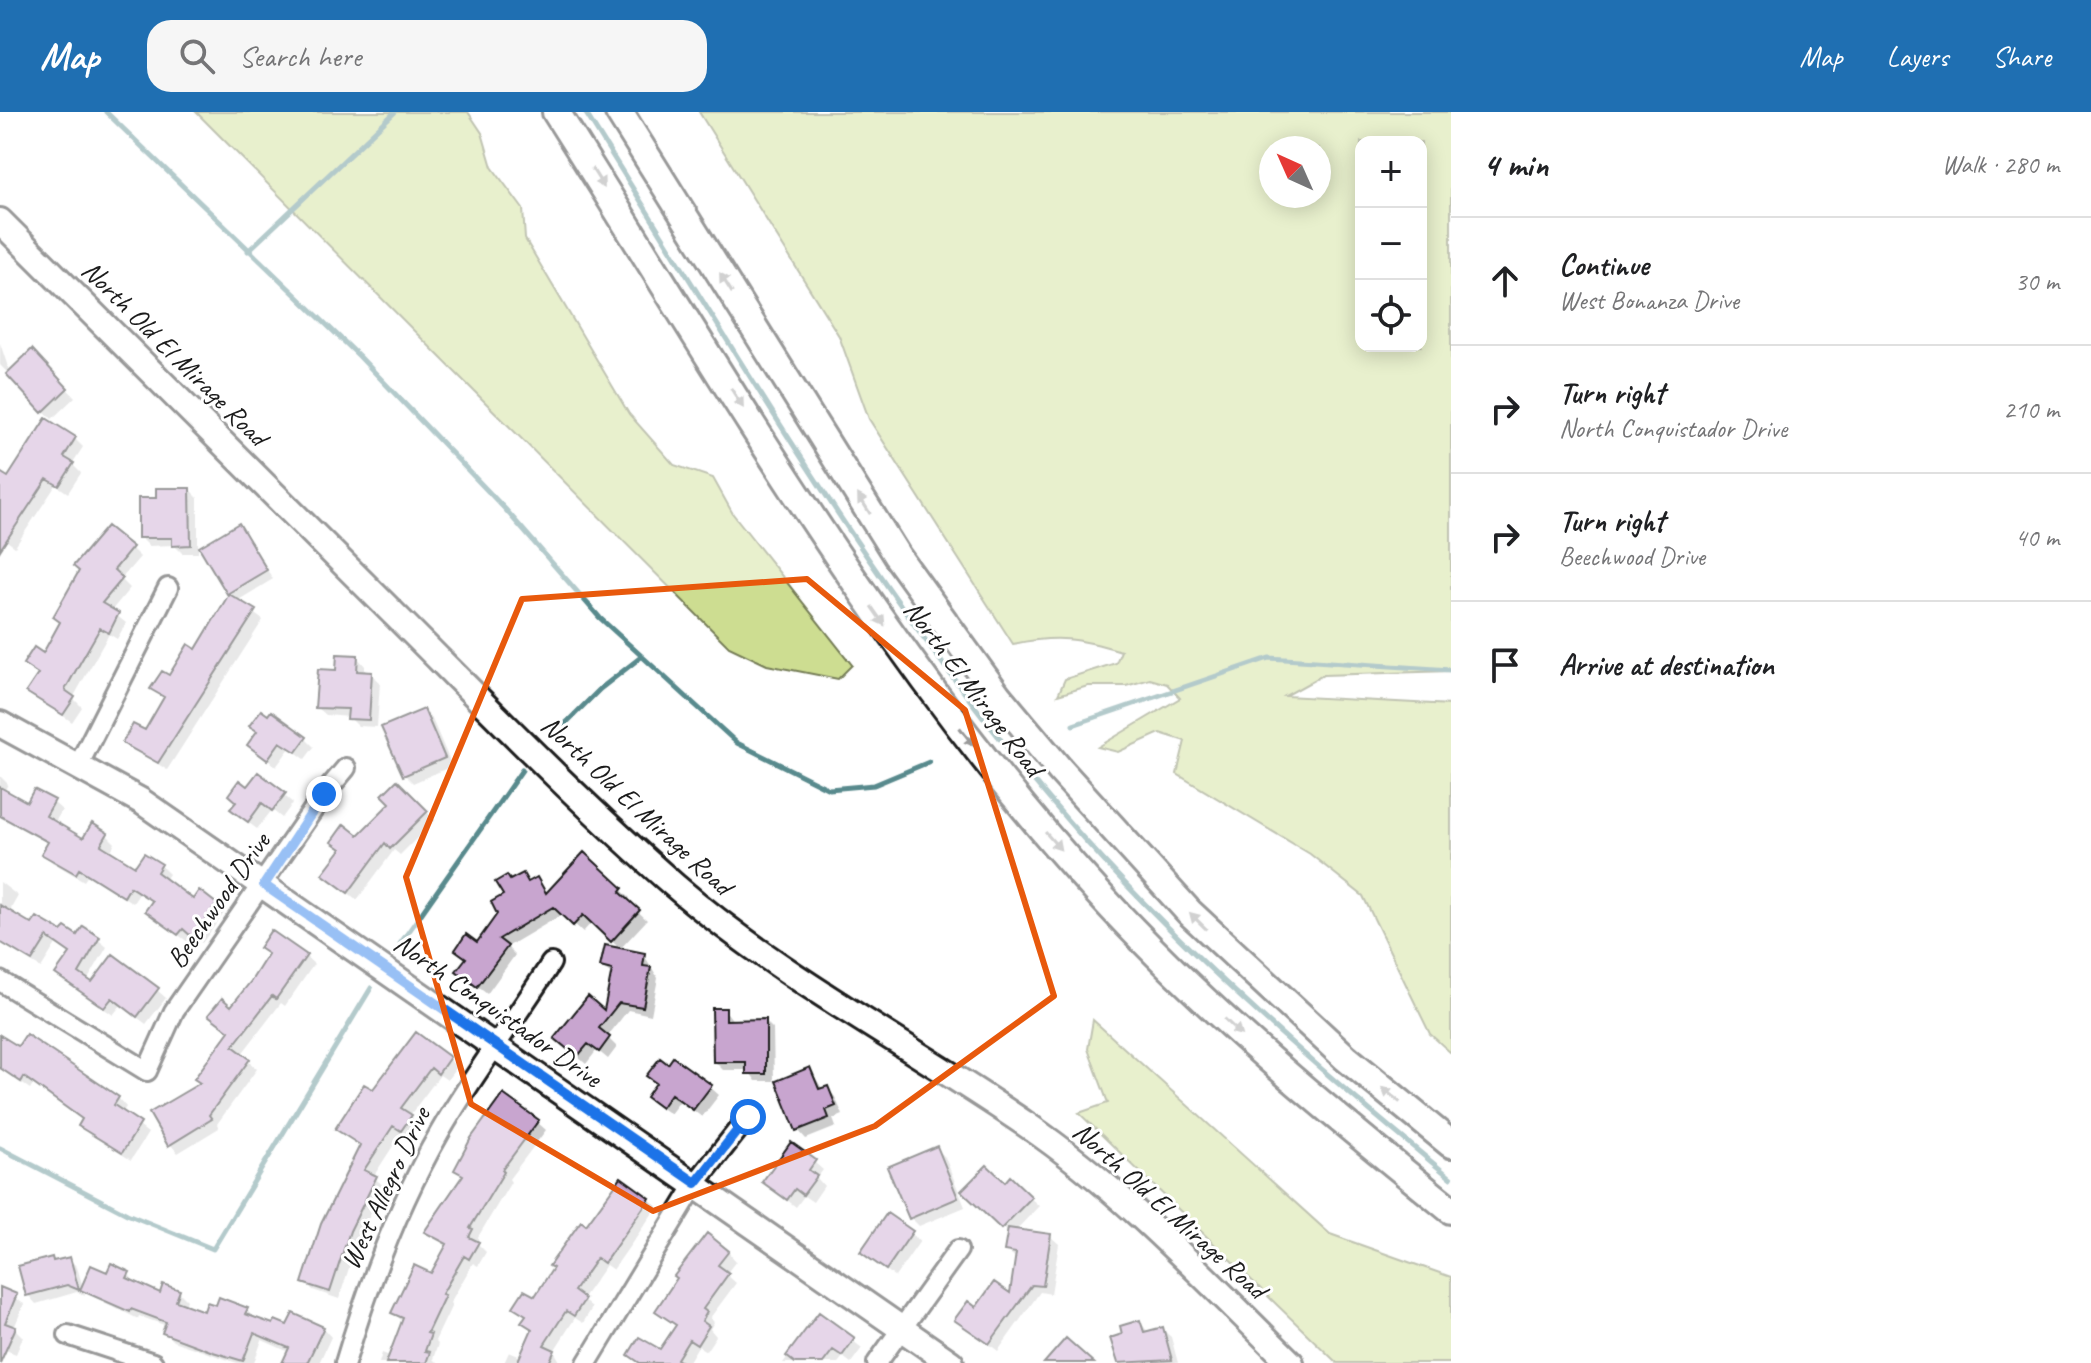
<!DOCTYPE html>
<html lang="en">
<head>
<meta charset="utf-8">
<style>
  body { margin:0; font-family:Caveat,sans-serif; background:#f6f6f6; color:#202124 }
  .controls { position:absolute; right:24px; top:24px; display:grid; overflow:hidden; border-radius:16px; box-shadow:0 4px 20px #0003 }
  .controls button { width:72px; height:72px; display:grid; place-items:center; padding:0; border:0; border-bottom:2px solid #e0e0e0; background:#fff; color:#202124; font:40px sans-serif }
  .compass { position:absolute; left:1259px; top:24px; width:72px; height:72px; border-radius:50%; background:#fff; box-shadow:0 4px 20px #0003; rotate:315deg }
  .stop { position:absolute; width:24px; height:24px; margin:-18px; border:6px solid #1a73e8; border-radius:50%; background:#fff }
  .stop.end { background:#1a73e8; border-color:#fff; box-shadow:0 2px 8px #0008 }
  .list { margin:0; padding:0; list-style:none }
  h2 { display:flex; justify-content:space-between; align-items:center; height:104px; margin:0; padding:0 32px; font-size:34px }
  h2 small { font-size:26px; font-weight:400; color:#757577 }
  .list li { display:grid; grid-template-columns:52px 1fr auto; gap:24px; align-items:center; box-sizing:border-box; height:128px; padding:0 32px; border-top:2px solid #e0e0e0 }
  .list b { display:block; font-size:30px; white-space:nowrap }
  .list p { margin:0; font-size:26px; white-space:nowrap; color:#757577 }
  .list em { font-size:26px; font-style:normal; color:#757577 }
  .icon { flex:none; width:44px; height:44px; fill:none; stroke:currentColor; stroke-width:2; stroke-linecap:round; stroke-linejoin:round }
  .map { position:relative; flex:none; width:1451px; height:1251px; overflow:hidden }
  header { display:flex; align-items:center; gap:48px; box-sizing:border-box; height:112px; padding:0 40px; background:#1f6fb2; color:#fff }
  header strong { font-size:38px }
  nav { display:flex; gap:44px; margin-inline-start:auto; font-size:28px }
  .search { width:560px; height:72px; background:#f6f6f6; display:flex; align-items:center; gap:20px; box-sizing:border-box; padding:0 28px; border-radius:24px; color:#757577; font-size:30px }
  main { display:flex }
  aside { flex:1; background:#fff }
  .map>svg:first-child { display:block }
</style>
</head>
<body>
<header>
<strong>Map</strong>
<div class="search"><svg class="icon" aria-label="search" viewBox="0 0 24 24"><circle cx="10" cy="10" r="6"/><path d="M15 15l6 6"/></svg>Search here</div>
<nav><a>Map</a><a>Layers</a><a>Share</a></nav>
</header>
<main>
<div class="map">
<svg width="1451" height="1251" viewBox="0 0 1451 1251">
  <rect width="100%" height="100%" fill="#fff"/>
  <filter id="ink" filterUnits="userSpaceOnUse"><feTurbulence type="fractalNoise" baseFrequency=".0125" numOctaves="2"/><feDisplacementMap in="SourceGraphic" scale="16" xChannelSelector="R" yChannelSelector="G"/><feConvolveMatrix kernelMatrix="1 2 1 2 8 2 1 2 1" color-interpolation-filters="sRGB"/></filter>
  <g filter="url(#ink)">
    <path fill="#cddd91" stroke="#747c56" stroke-width="2" fill-rule="evenodd" d="M196,0H468L482,21L492,55L523,97L525,127L629,302L674,353L713,366L733,402L852,553L838,567L767,553L729,535Z
      M699,0H1451V559L1323,563L1285,584L1451,593V941L1430,922L1363,784L1310,742L1177,662L1185,629L1160,621L1118,640L1098,635L1180,586L1167,572L1150,567L1126,574H1088L1058,583L1065,567L1116,551L1121,539C1079,526 1057,523 1013,532L869,307L839,224ZM1361,30H1421V234H1361ZM1271,36H1319V84H1271Z
      M1093,908L1330,1122L1451,1165V1251H1337L1079,1001L1108,991L1088,937Z"/>
    <path fill="#0003" d="M0,231L10,261L32,240L75,285L52,307L0,253Z
      M75,327L83,335L72,352L81,361L68,381L56,373L15,435L7,429L0,441V362L9,368Z
      M190,378L198,386V441H182L174,433L149,434L140,425L158,388Z
      M239,414L273,467L237,489L263,508L167,658L125,630L146,621L165,587L153,576L197,540L231,482Z
      M132,437L140,445L121,467L130,476L111,499L126,511L117,527L109,522L73,586L82,595L72,610L29,580L39,564L25,552L44,543L62,511Z
      M357,545L365,554V561L371,562L380,570L377,615L358,614L349,605L326,603L317,595L338,560Z
      M424,599L432,607L452,654L413,671L405,663Z
      M305,626L314,635L305,647L290,636L276,655L250,633Z
      M258,662L293,691L282,706L272,698L257,717L241,705L247,676Z
      M0,664L8,672L4,680L28,693L53,690L62,698L54,712L84,729L107,723L115,731L110,741L136,757L161,754L169,762L165,768L193,789L216,793L224,801L202,831L192,824L188,830L156,807L154,791L139,782L133,791L88,763L84,769L52,750L44,741L49,732L0,703Z
      M397,671L435,708L400,743L394,738L357,788L325,762L342,738L392,691Z
      M584,743L630,786L627,789L647,808L620,837L592,810L583,820L563,802L507,835L515,843L487,882L458,859L467,847L457,838L477,832L500,802L511,770L522,764L530,771L537,768L548,782Z
      M0,770L18,784L9,800L33,815L77,826L84,816L107,835L87,869L157,878L166,886L146,912L121,893L113,903L66,870L58,862L72,842L56,832L41,856L0,831Z
      M261,836L305,844L314,852L285,894L281,891L241,943L257,957L217,1012L219,1016L178,1041L170,1032L231,920L232,897L269,843Z
      M644,843L658,866L651,903L628,898L607,925L617,935L608,947L597,938L586,952L565,934L606,901L613,863L602,855Z
      M725,898L734,910L765,909L773,917L774,969H756L748,958H723L715,950Z
      M0,925L118,986L126,995L122,1001L148,1021L131,1048L89,1022L81,1014L84,1009L33,972L30,977L2,958Z
      M449,947L457,955L447,968L440,963L410,1003L419,1013L410,1026L402,1020L373,1065L384,1074L358,1128L339,1187L313,1178L305,1170L361,1035L338,1017L374,980Z
      M810,957L823,978L827,976L835,985L843,1003L833,1007L836,1015L806,1027L798,1018L779,970Z
      M649,964L710,975L719,983L702,1005L680,989L670,1002L657,993V973Z
      M537,1010L546,1018L509,1067L511,1070L478,1125V1132L486,1140L478,1154L473,1151L450,1191L452,1193L435,1229L438,1232L433,1247L437,1251H379L382,1241L390,1244L402,1209L394,1201L432,1163L448,1135L427,1120L464,1065L457,1058Z
      M936,1036L945,1045L965,1095L919,1114L911,1106Z
      M814,1050L823,1058L817,1066L824,1074L813,1090L804,1084L796,1095L764,1070Z
      M1010,1067L1039,1094L1015,1119L1050,1124L1059,1132L1051,1182L1040,1180L998,1239L957,1207L1012,1184L1017,1147L1006,1138L1009,1122L964,1079L1005,1073Z
      M649,1087L657,1095L613,1158L606,1153L582,1187L592,1196L583,1211L575,1206L554,1239L561,1251H504L509,1240L521,1245L533,1219L524,1210L527,1205L515,1195L536,1187L586,1116Z
      M888,1104L920,1129L895,1165L863,1140Z
      M728,1140L736,1149L726,1162L736,1171L710,1206L714,1210L710,1217L716,1224L706,1239L698,1234L688,1251H638L630,1243L661,1240L678,1214L658,1199Z
      M51,1147L55,1151L69,1147L77,1155L83,1176L108,1162H129L136,1173L161,1184L179,1180L187,1188L185,1194L205,1202L247,1198L254,1207L288,1216H323L331,1225L319,1251H284L289,1240L262,1228L254,1251H237L173,1229L165,1221L167,1214L139,1204L138,1207L84,1180L85,1184L77,1180L36,1192L28,1183Z
      M0,1177L24,1192L14,1216L23,1225L16,1242L0,1236Z
      M819,1202L862,1236L851,1251L843,1245L838,1251H783Z
      M1140,1210L1149,1221L1162,1217L1171,1225L1178,1251H1120L1113,1227L1125,1224Z"/>
    <g fill="none" stroke-linecap="round" stroke-linejoin="round">
      <path stroke="#598a8d" stroke-width="5" d="M106,0L359,244L505,397L600,506L737,631L829,677L874,673L929,650
        M585,0C742,248 888,507 1084,727C1196,852 1322,960 1451,1066
        M248,139L395,0
        M1073,613L1269,546L1451,558
        M563,614L600,577L641,545
        M400,832L522,658
        M0,1036L127,1102L213,1137L371,876"/>
    </g>
    <path fill="#c8a5cf" stroke="#1c1c1c" stroke-width="2" d="M32,237L68,276L42,301L6,262Z
      M46,306L76,325L64,345L74,351L59,374L47,367L0,438V360L8,365Z
      M156,376H190L191,433L172,434V426H138V386H156Z
      M239,411L267,458L227,482L199,435Z
      M107,414L133,435L114,458L123,466L102,491L119,501L109,521L100,516L80,551L65,578L75,585L63,603L26,580L38,562L23,552L34,535L43,541L60,510L53,505L79,459L73,454Z
      M229,482L256,498L158,651L122,631L133,612L145,618L164,585L150,577L162,559L169,563L188,532L196,537Z
      M337,542L358,543L357,559L372,560L369,608L347,607L348,597L315,596L318,557L336,558Z
      M424,597L445,646L403,664L381,615Z
      M261,598L268,603L271,599L307,625L296,640L280,630L267,648L247,633L257,619L249,614Z
      M258,660L286,681L272,699L262,691L248,710L230,697L236,690L228,683L239,668L247,674Z
      M397,668L428,699L390,737L385,731L348,781L322,762L341,737L331,730L344,712L358,723L390,691L382,683Z
      M0,675L27,690L34,677L55,688L46,704L83,726L92,711L108,721L101,733L135,754L144,741L162,752L157,760L193,787L199,778L217,792L192,825L183,817L178,823L145,799L152,789L130,775L124,785L79,757L76,762L41,742L48,730L0,704Z
      M584,740L623,776L620,780L640,798L611,830L583,803L573,814L553,795L499,827L508,834L477,875L456,859L466,846L455,838L466,822L477,830L497,802L491,790L503,783L495,770L507,763L510,768L523,761L528,770L537,765L546,781Z
      M0,793L32,812L37,805L61,819L65,815L77,823L83,814L100,825L79,861L92,870L113,842L159,876L137,905L112,886L104,896L55,862L70,841L47,825L32,849L0,830Z
      M271,818L307,843L276,887L272,884L233,934L250,947L209,1003L212,1007L168,1034L149,1001L200,971L194,967L229,919L208,903L222,886L231,894L251,869L268,842L259,836Z
      M605,833L645,841L643,854L651,855L643,895L619,891L599,916L610,925L599,940L588,932L577,945L554,926L588,884L604,898L612,858L600,855Z
      M712,896H726V908L766,907V962H746V950H713Z
      M416,920L450,945L438,962L431,956L401,996L412,1003L401,1019L393,1014L364,1058L377,1064L350,1119L330,1180L302,1171L321,1112L360,1033L335,1017L364,972L373,977Z
      M26,922L119,985L114,993L141,1011L122,1041L78,1014L82,1007L24,965L21,970L0,956V923L18,934Z
      M673,945L712,973L693,998L671,982L661,996L646,985L656,971L646,964L660,946L668,952Z
      M810,955L819,977L828,974L836,994L826,998L829,1006L796,1019L776,969Z
      M503,982L539,1008L502,1058L504,1060L470,1116L473,1117L469,1125L479,1130L469,1147L464,1144L442,1182L445,1183L427,1221L431,1222L425,1239L430,1240L426,1251H386L403,1206L391,1201L414,1153L431,1161L447,1132L424,1120L463,1063L454,1058L471,1026Z
      M791,1030L816,1048L809,1058L817,1064L803,1083L795,1077L787,1088L762,1070Z
      M937,1034L958,1086L909,1107L887,1055Z
      M987,1053L1005,1070L1010,1064L1032,1085L1001,1117L961,1079Z
      M621,1065L650,1086L604,1151L597,1146L574,1179L585,1187L574,1204L566,1199L544,1233L555,1238L549,1251H517L532,1217L521,1210L526,1203L513,1195L524,1178L535,1184L553,1156L549,1154L581,1109L586,1113Z
      M887,1101L913,1119L886,1158L860,1140Z
      M1008,1116L1051,1122L1043,1174L1032,1173L989,1232L954,1208L968,1189L976,1195L994,1170L1010,1181L1016,1141L1004,1139Z
      M707,1121L729,1139L718,1153L729,1161L703,1197L707,1200L702,1209L709,1214L697,1233L689,1228L677,1247L683,1251H640L628,1243L639,1225L660,1237L676,1213L655,1199L677,1166L674,1164Z
      M52,1145L53,1149L70,1145L79,1178L67,1173L26,1184L18,1154Z
      M111,1151L130,1160L127,1166L160,1181L163,1172L180,1178L176,1189L204,1199L207,1190L216,1193L219,1185L248,1196L245,1202L273,1212L275,1208L287,1213L293,1201L324,1215L307,1251H282L289,1236L254,1221L243,1249L213,1240L162,1221L166,1210L131,1197L130,1200L80,1178L91,1153L107,1160Z
      M0,1175L17,1182L5,1211L16,1215L0,1251Z
      M819,1200L855,1226L842,1244L833,1238L823,1251H795L786,1244Z
      M1140,1208L1144,1220L1163,1215L1172,1248L1118,1251L1110,1226L1122,1222L1120,1214Z
      M1066,1226L1094,1251H1044Z"/>
    <g fill="none" stroke-linecap="round" stroke-linejoin="round">
      <defs>
        <path id="minor" d="M79,652L168,476
          M0,869L147,959L174,899L324,682L346,656
          M68,1223L153,1251
          M345,1251C369,1170 398,1093 440,1020C473,962 515,908 551,851
          M587,1251L696,1071L748,1005
          M877,1251L958,1138"/>
        <path id="tertiary" d="M0,109C133,242 266,375 400,508C490,598 579,690 675,774C783,867 909,932 1027,1013C1125,1080 1206,1168 1291,1251
          M0,612L141,689L951,1251"/>
        <path id="secondary" d="M556,0C726,268 884,547 1099,782C1206,899 1328,999 1451,1098
          M619,0L897,444L998,584L1061,659L1189,800L1346,946L1451,1032"/>
      </defs>
      <use href="#minor" stroke="#1c1c1c" stroke-width="24"/>
      <use href="#tertiary" stroke="#1c1c1c" stroke-width="30"/>
      <use href="#secondary" stroke="#1c1c1c" stroke-width="32"/>
      <use href="#minor" stroke="#fff" stroke-width="18"/>
      <use href="#tertiary" stroke="#fff" stroke-width="24"/>
      <use href="#secondary" stroke="#fff" stroke-width="26"/>
    </g>
    <defs><path id="oneway-solid" d="M-6-.8H1V-3.2L6.5 0L1 3.2V.8H-6Z" transform="scale(2)"/></defs>
    <g fill="#999">
      <use href="#oneway-solid" transform="translate(598 66) rotate(58)"/>
      <use href="#oneway-solid" transform="translate(726 171) rotate(-122)"/>
      <use href="#oneway-solid" transform="translate(737 286) rotate(58)"/>
      <use href="#oneway-solid" transform="translate(864 392) rotate(-122)"/>
      <use href="#oneway-solid" transform="translate(878 504) rotate(55)"/>
      <use href="#oneway-solid" transform="translate(967 625) rotate(52)"/>
      <use href="#oneway-solid" transform="translate(1053 729) rotate(49)"/>
      <use href="#oneway-solid" transform="translate(1198 809) rotate(-135)"/>
      <use href="#oneway-solid" transform="translate(1233 915) rotate(44)"/>
      <use href="#oneway-solid" transform="translate(1391 983) rotate(-141)"/>
    </g>
  </g>
  <g fill="none" stroke-linecap="round" stroke-linejoin="round" filter="url(#ink)">
    <path stroke="#1a73e8" stroke-width="10" d="M324,682L264,773L696,1071L748,1005"/>
  </g>
  <path d="M0 0H1451V1251H0ZM807,467L965,598L1054,884L875,1014L653,1099L471,992L406,765L522,487Z" fill="#fff" fill-opacity=".55" fill-rule="evenodd"/>
  <path fill="none" stroke="#e8590c" stroke-width="6" stroke-linejoin="round" d="M807,467L965,598L1054,884L875,1014L653,1099L471,992L406,765L522,487Z"/>
  <g text-anchor="middle" dominant-baseline="central" stroke-width="6" stroke-linejoin="round" paint-order="stroke">
    <g font-size="28" fill="#1c1c1c" stroke="#fff">
      <text transform="translate(175 241) rotate(45)">North Old El Mirage Road</text>
      <text transform="translate(974 576) rotate(53)">North El Mirage Road</text>
      <text transform="translate(637 693) rotate(43)">North Old El Mirage Road</text>
      <text transform="translate(218 788) rotate(-55)">Beechwood Drive</text>
      <text transform="translate(498 898) rotate(35)">North Conquistador Drive</text>
      <text transform="translate(385 1076) rotate(-65)">West Allegro Drive</text>
      <text transform="translate(1170 1098) rotate(42)">North Old El Mirage Road</text>
    </g>
  </g>
</svg>
<div class="controls">
<button>+</button>
<button>−</button>
<button><svg class="icon" aria-label="locate" viewBox="0 0 24 24"><circle cx="12" cy="12" r="6"/><path d="M12 2v4M12 18v4M2 12h4M18 12h4"/></svg></button>
</div>
<svg class="compass" viewBox="-18 -18 36 36"><path d="M0-13l5 13h-10z" fill="#e53935"/><path d="M0 13l5-13h-10z" fill="#757577"/></svg>
<div class="stop" style="left:748px;top:1005px"></div>
<div class="stop end" style="left:324px;top:682px"></div>
</div>
<aside>
<h2>4 min<small>Walk · 280 m</small></h2>
<ul class="list">
<li><svg class="icon" aria-label="ahead" viewBox="0 0 24 24"><path d="M12 20V5M6 11l6-6 6 6"/></svg><div><b>Continue</b><p>West Bonanza Drive</p></div><em>30 m</em></li>
<li><svg class="icon" aria-label="right" viewBox="0 0 24 24"><path d="M7 20v-9h11M14 6l5 5-5 5"/></svg><div><b>Turn right</b><p>North Conquistador Drive</p></div><em>210 m</em></li>
<li><svg class="icon" aria-label="right" viewBox="0 0 24 24"><path d="M7 20v-9h11M14 6l5 5-5 5"/></svg><div><b>Turn right</b><p>Beechwood Drive</p></div><em>40 m</em></li>
<li><svg class="icon" aria-label="arrive" viewBox="0 0 24 24"><path d="M6 21V4h12l-3 4 3 4H6"/></svg><div><b>Arrive at destination</b></div></li>
</ul>
</aside>
</main>
</body>
</html>
